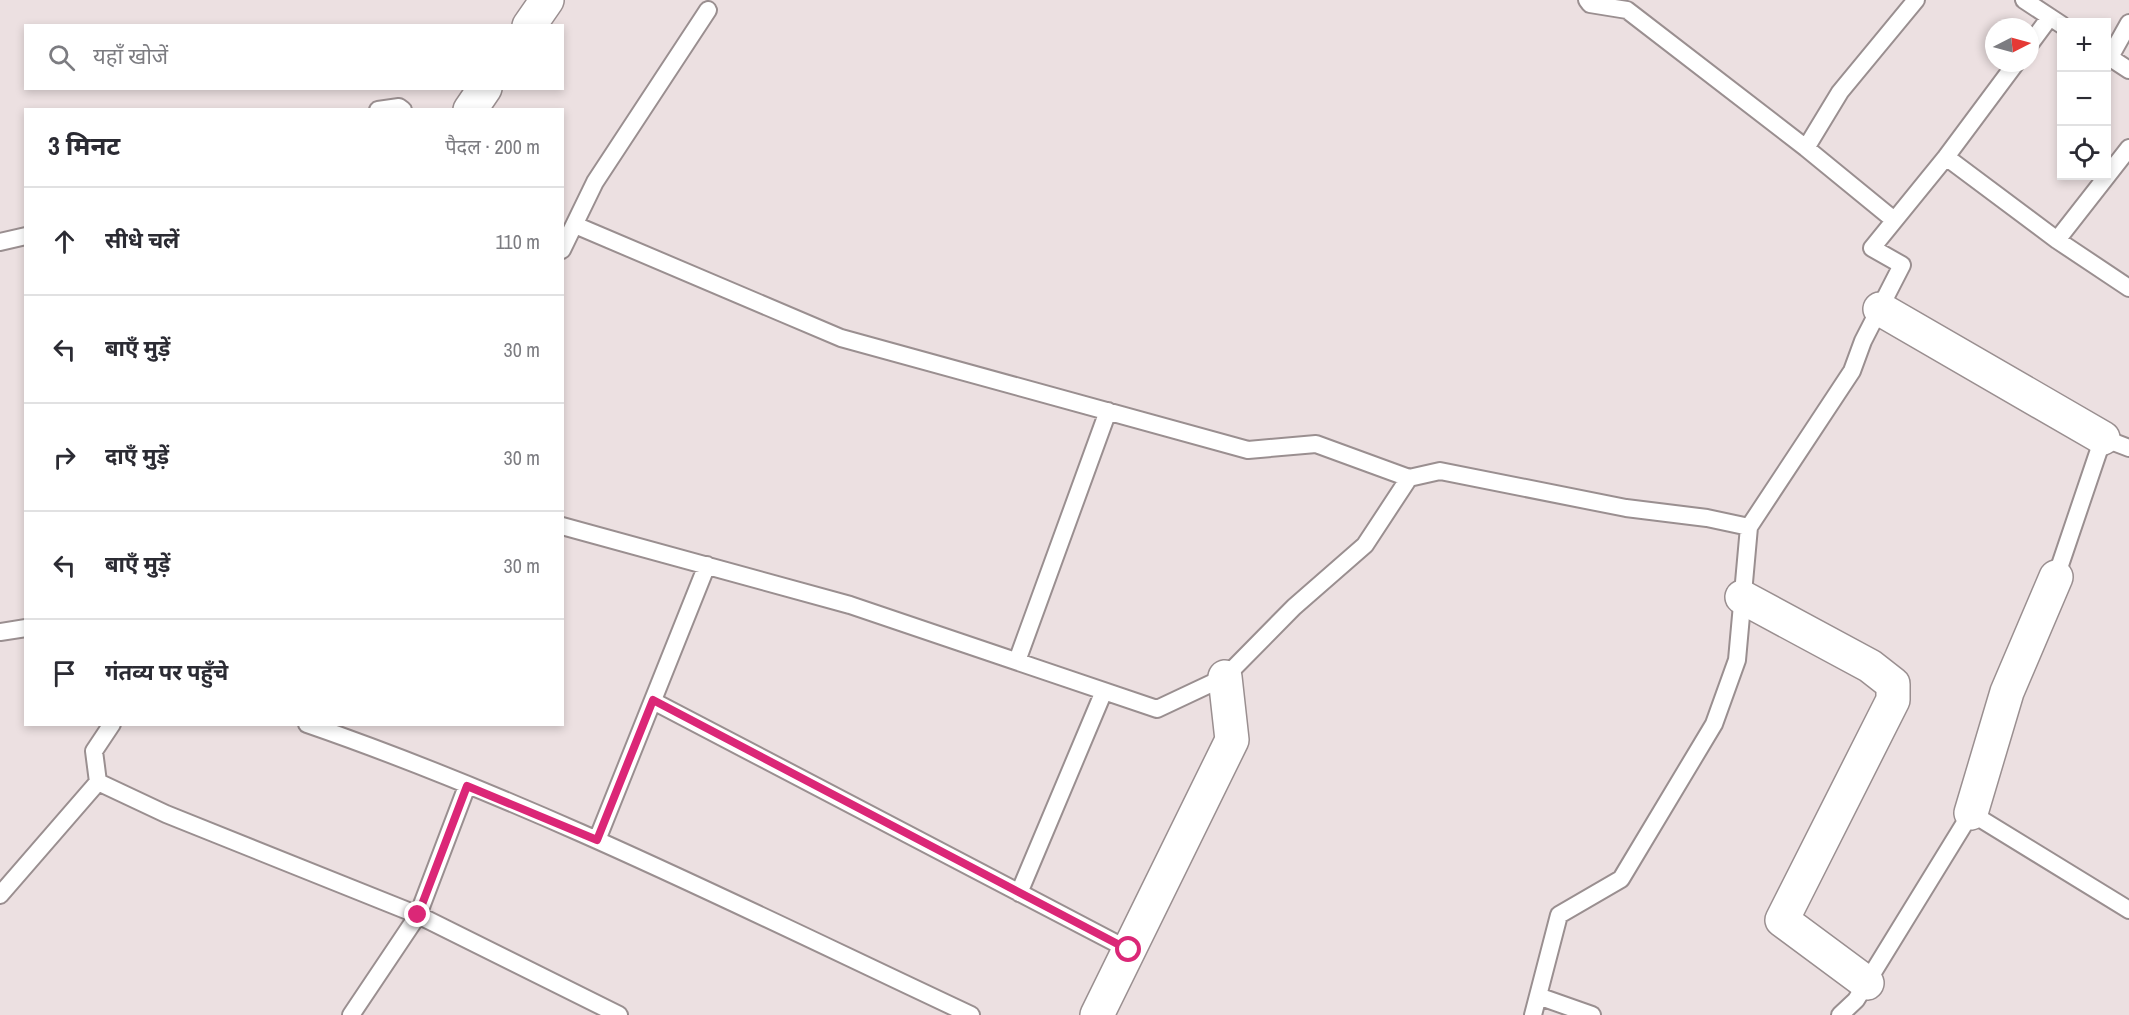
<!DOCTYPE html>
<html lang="hi">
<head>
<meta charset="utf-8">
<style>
  body { margin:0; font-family:"Archivo Narrow","Noto Sans Devanagari",sans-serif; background:#f7f7f7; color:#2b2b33 }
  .controls { position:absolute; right:18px; top:18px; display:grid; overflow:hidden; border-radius:0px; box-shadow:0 3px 9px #0003 }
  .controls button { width:54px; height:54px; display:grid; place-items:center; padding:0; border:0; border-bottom:2px solid #e1e1e2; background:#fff; color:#2b2b33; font:30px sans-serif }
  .compass { position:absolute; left:1985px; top:18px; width:54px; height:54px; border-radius:50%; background:#fff; box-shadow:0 3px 9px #0003; rotate:84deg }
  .stop { position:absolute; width:18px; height:18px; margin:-14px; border:4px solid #db2777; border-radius:50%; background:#fff }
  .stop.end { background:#db2777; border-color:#fff; box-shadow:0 2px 6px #0008 }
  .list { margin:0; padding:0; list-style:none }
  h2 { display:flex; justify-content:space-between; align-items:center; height:78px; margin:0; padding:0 24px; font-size:26px }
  h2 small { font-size:20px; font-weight:400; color:#7c7c81 }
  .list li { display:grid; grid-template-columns:39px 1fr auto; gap:18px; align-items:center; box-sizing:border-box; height:108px; padding:0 24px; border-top:2px solid #e1e1e2 }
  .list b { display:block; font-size:22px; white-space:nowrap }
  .list em { font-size:20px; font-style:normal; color:#7c7c81 }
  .icon { flex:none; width:33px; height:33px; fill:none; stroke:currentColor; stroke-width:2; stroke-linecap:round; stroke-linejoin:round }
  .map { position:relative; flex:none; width:2129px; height:1015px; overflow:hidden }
  .search { position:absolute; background:#fff; box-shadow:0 3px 9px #0003; left:24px; top:24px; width:540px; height:66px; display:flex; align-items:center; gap:15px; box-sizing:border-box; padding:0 21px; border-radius:0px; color:#7c7c81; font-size:22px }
  .panel { position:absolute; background:#fff; box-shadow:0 3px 9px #0003; left:24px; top:108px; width:540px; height:618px; border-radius:0px }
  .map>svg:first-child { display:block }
</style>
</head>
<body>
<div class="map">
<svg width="2129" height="1015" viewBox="0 0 2129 1015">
  <rect width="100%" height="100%" fill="#ece0e1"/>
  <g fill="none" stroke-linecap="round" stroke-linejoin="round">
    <defs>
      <path id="service" d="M1587,0L1590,4L1627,10L1806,148L1894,220
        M2024,0L2062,25
        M2030,44L2050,17
        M2106,55L2129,70
        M2110,57L2129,23
        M378,110L399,107L403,110
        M1806,148L1840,92L1916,0
        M1946,157L2057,240L2129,288
        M575,225L841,338L1248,450L1316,444L1409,478
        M2057,240L2129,148
        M0,242L26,236
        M562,250L595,182L708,10
        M562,526L850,605L1157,709L1225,677L1294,607L1365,545L1409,478L1440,471L1626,508L1707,518L1749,527
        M2056,577L2103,438L2129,448
        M0,632L26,628
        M1017,661L1108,411
        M653,701L1129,950
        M307,724C536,803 753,913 971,1015
        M98,782L166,814L418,915L619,1015
        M98,782L94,751L112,724
        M597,840L707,565
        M1019,893L1104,691
        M0,895L98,782
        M1538,996L1592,1015
        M351,1015L418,915L467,786
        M1533,1015L1559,915L1621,879L1714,724L1737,660L1749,527L1852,371L1863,341L1902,265L1872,248L1946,157L2016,63
        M1840,1015L1856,1000L1971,813L2129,910"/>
      <path id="minor" d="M529,26L547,0
        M470,110L485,88
        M1880,309L2103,438
        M1742,597L1870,666L1893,684V700L1782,920L1867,983
        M1971,813L2007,692L2056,577
        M1097,1015L1232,740L1225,677"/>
    </defs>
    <use href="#service" stroke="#9a8f90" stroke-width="20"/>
    <use href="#minor" stroke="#9a8f90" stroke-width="36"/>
    <use href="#service" stroke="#fff" stroke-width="16"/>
    <use href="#minor" stroke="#fff" stroke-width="33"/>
  </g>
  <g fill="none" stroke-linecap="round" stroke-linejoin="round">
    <path stroke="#db2777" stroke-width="8" d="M418,915L467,786L597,840L653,700L1129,950"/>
  </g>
</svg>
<div class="controls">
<button>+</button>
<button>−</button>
<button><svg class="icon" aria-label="locate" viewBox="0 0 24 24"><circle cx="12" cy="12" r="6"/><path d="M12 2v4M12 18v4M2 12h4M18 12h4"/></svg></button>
</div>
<svg class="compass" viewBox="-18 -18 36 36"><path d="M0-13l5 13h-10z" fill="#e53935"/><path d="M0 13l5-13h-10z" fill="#7c7c81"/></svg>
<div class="stop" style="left:1129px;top:950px"></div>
<div class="stop end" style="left:418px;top:915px"></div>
<div class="search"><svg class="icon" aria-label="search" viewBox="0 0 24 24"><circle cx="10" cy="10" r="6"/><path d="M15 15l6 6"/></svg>यहाँ खोजें</div>
<section class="panel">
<h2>3 मिनट<small>पैदल · 200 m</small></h2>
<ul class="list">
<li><svg class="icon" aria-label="ahead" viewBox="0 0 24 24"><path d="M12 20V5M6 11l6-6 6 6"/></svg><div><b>सीधे चलें</b></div><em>110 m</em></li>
<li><svg class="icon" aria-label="left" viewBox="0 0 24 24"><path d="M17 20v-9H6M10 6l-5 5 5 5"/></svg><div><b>बाएँ मुड़ें</b></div><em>30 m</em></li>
<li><svg class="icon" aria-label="right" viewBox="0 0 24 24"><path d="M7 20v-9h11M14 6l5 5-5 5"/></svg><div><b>दाएँ मुड़ें</b></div><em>30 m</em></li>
<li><svg class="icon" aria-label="left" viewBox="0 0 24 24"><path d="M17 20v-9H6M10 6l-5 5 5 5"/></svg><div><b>बाएँ मुड़ें</b></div><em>30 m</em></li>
<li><svg class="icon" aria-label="arrive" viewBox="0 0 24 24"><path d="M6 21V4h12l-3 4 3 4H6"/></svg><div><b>गंतव्य पर पहुँचे</b></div></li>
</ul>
</section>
</div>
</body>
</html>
